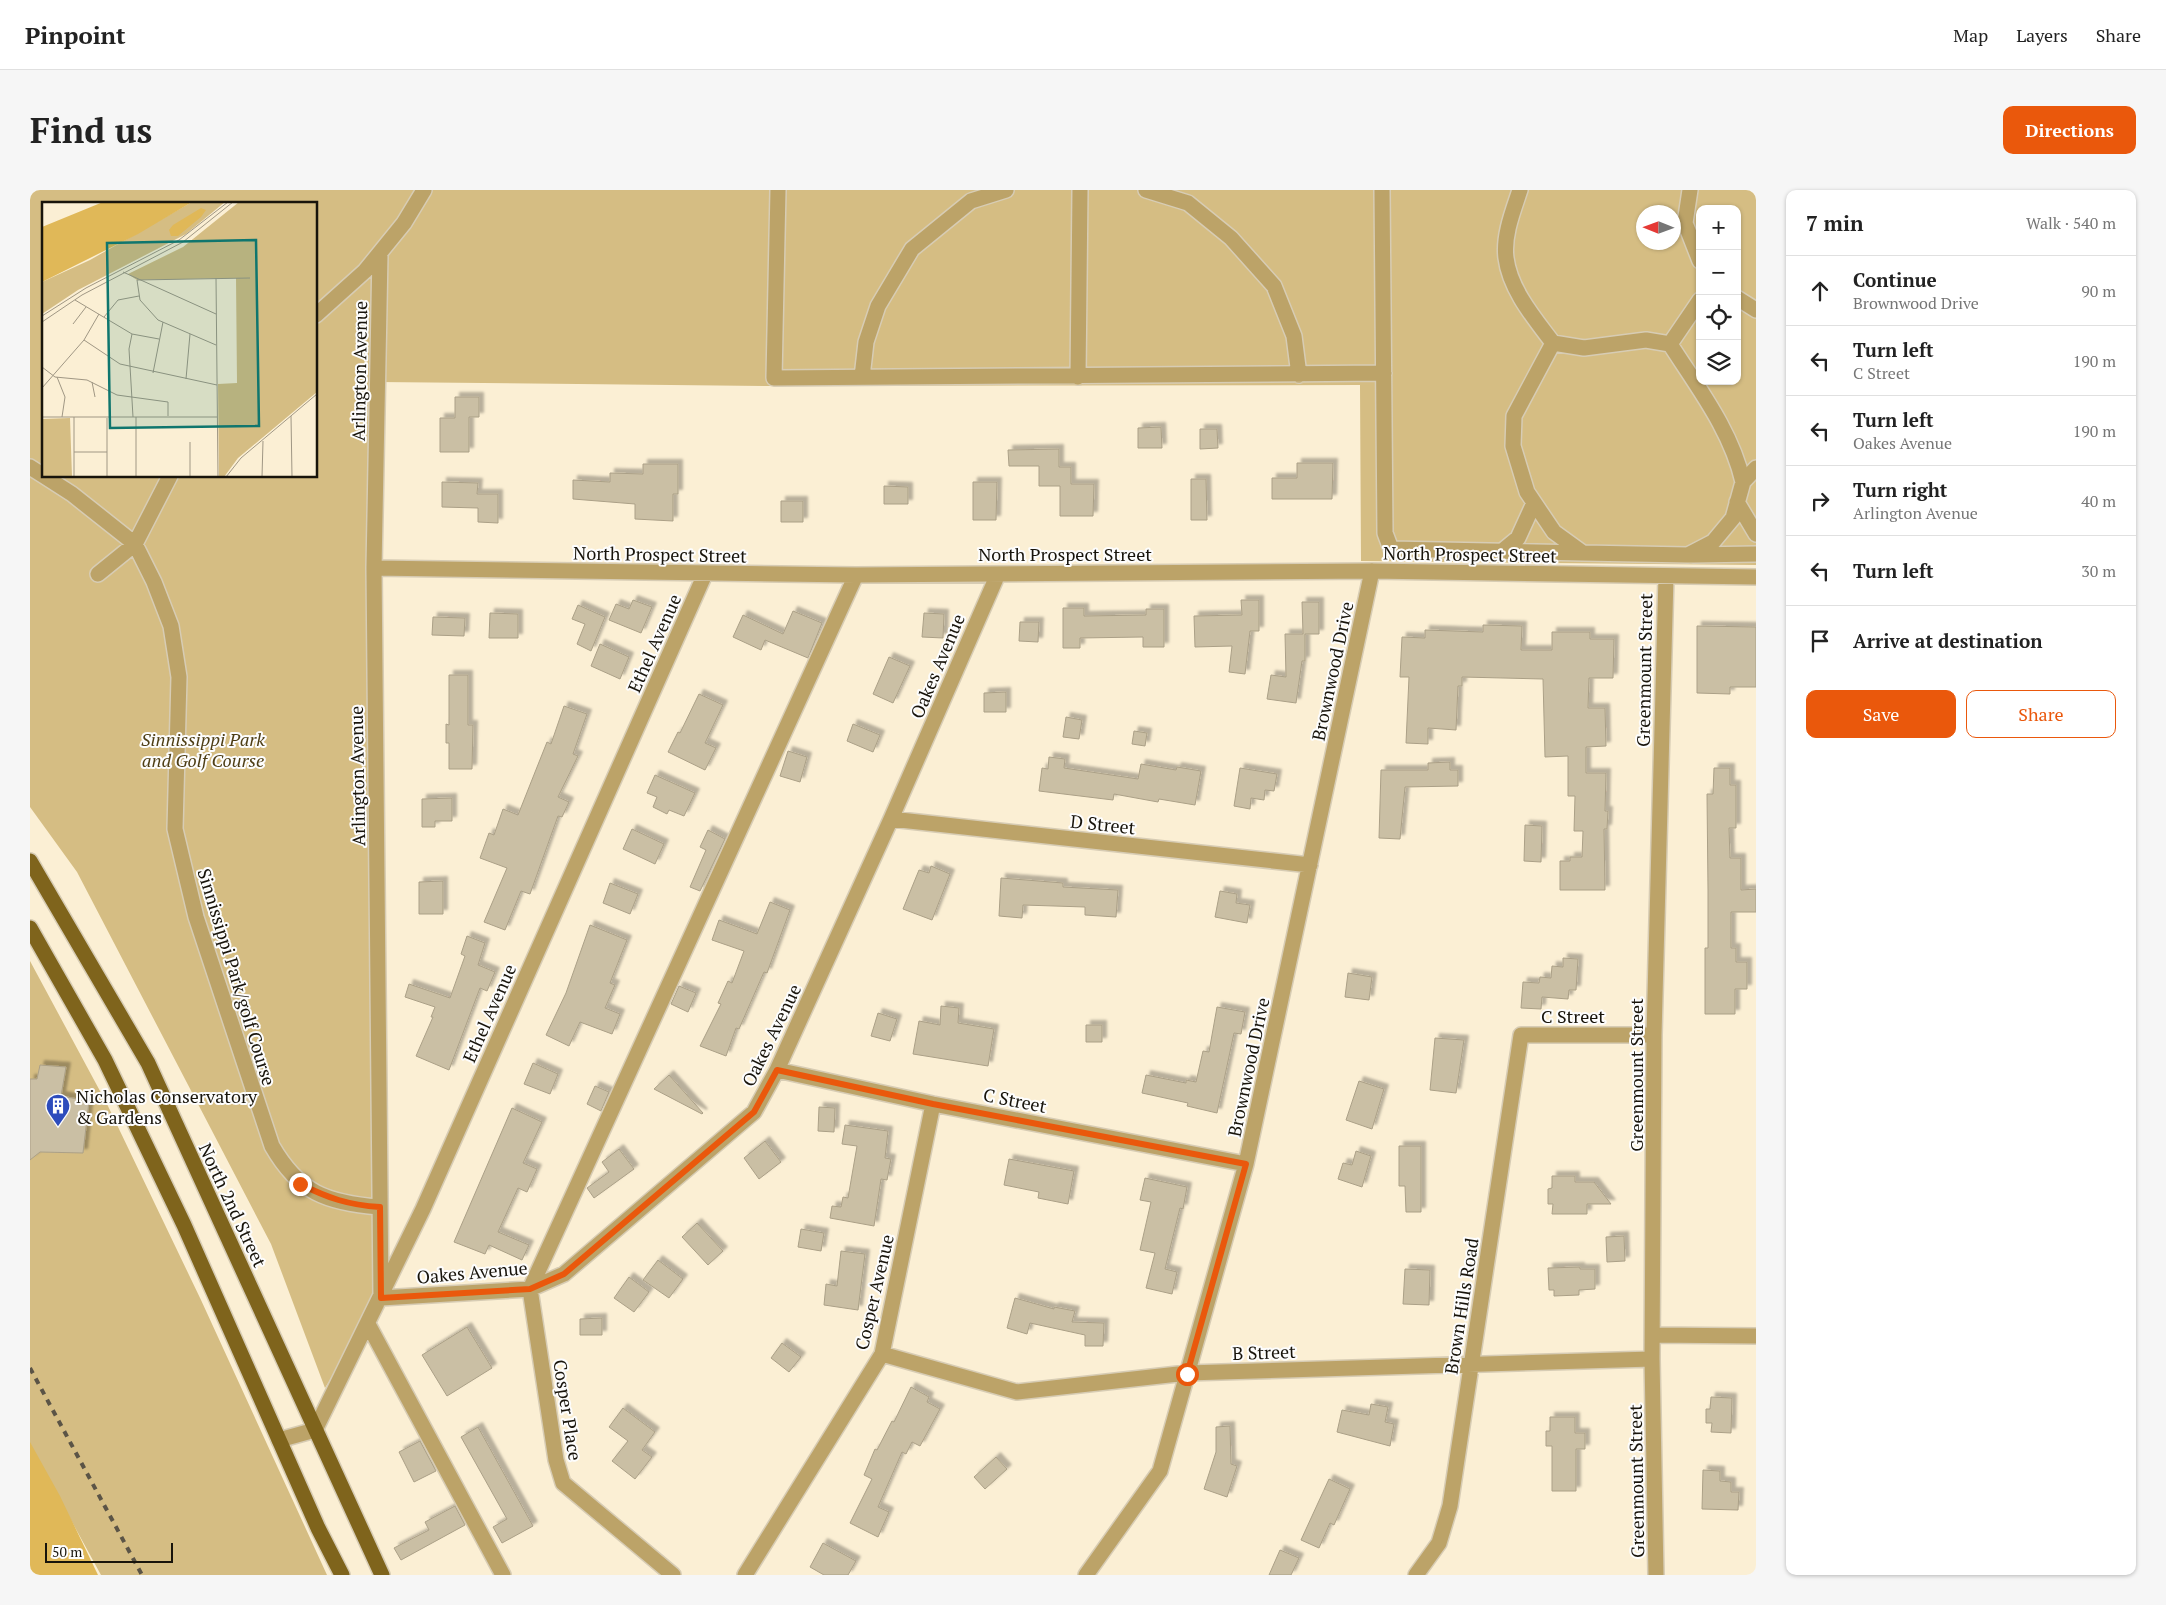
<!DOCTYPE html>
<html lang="en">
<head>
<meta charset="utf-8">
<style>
  body { margin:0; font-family:"PT Serif",serif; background:#f6f6f6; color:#222 }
  .controls { position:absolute; right:15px; top:15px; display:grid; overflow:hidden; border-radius:10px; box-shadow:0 1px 4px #0004 }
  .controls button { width:45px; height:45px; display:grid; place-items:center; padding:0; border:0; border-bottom:1px solid #e0e0e0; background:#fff; color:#222; font:25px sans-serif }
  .compass { position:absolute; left:1606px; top:15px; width:45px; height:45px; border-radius:50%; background:#fff; box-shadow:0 1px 4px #0004; rotate:271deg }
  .scale { position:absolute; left:15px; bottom:12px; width:128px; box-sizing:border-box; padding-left:5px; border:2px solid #18140b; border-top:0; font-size:14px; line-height:18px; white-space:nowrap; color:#18140b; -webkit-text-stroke:4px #fdfdfd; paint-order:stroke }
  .stop { position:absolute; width:15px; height:15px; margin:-11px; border:4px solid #ea580c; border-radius:50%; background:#fff }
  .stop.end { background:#ea580c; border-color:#fff; box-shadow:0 1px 5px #0008 }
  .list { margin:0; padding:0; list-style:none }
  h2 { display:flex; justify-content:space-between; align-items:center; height:65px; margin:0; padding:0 20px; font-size:21px }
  h2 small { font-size:16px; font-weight:400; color:#767676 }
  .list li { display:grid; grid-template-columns:32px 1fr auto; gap:15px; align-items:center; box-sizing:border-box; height:70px; padding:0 20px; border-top:1px solid #e0e0e0 }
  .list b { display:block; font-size:19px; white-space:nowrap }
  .list p { margin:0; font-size:16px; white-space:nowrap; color:#767676 }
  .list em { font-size:16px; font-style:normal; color:#767676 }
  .actions { display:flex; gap:10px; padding:15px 20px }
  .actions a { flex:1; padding:11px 0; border:1px solid #ea580c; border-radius:10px; text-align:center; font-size:18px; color:#ea580c }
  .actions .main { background:#ea580c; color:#fff }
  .icon { flex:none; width:28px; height:28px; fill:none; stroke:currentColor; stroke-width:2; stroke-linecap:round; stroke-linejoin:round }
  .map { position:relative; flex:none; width:1726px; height:1385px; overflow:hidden; border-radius:10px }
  header { display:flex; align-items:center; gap:30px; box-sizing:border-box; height:70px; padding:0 25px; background:#fff; border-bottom:1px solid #e0e0e0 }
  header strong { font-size:24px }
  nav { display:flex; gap:28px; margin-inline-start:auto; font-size:18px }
  .intro { display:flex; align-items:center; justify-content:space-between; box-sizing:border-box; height:120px; padding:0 30px }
  h1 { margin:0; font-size:35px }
  .button { padding:12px 22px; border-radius:10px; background:#ea580c; color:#fff; font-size:18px; font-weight:700 }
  main { display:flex; gap:30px; padding:0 30px }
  aside { flex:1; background:#fff; border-radius:10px; box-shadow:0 1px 4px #0004 }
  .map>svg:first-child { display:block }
</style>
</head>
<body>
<header>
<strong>Pinpoint</strong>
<nav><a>Map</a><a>Layers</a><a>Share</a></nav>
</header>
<div class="intro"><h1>Find us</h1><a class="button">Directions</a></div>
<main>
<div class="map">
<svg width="1726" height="1385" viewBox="0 0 1726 1385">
  <defs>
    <filter id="shadow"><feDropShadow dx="4.5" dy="-4.5" stdDeviation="1" flood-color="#0004"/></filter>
  </defs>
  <rect width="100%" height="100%" fill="#fbefd4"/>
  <path fill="#d5bd83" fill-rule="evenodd" d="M0,0H1726V375L1331,371L1330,195L741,196L348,192L351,1108L295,1198L241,1054L47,682L0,617ZM14,14H286V286H14ZM1670,19H1707V191H1670ZM1614,22H1644V52H1614Z
    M0,771L77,914L171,1110L297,1385H71L0,1255Z"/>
  <path fill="#e0b858" d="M0,1252L30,1306L68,1385H0Z"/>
  <path fill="#cabfa4" stroke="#aba087" filter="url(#shadow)" d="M425,207H449V227H439V262H410V228H425Z
    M1131,237L1132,258H1108V238Z
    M1170,239H1187L1188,258L1170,259Z
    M1029,259V277H1041V294H1064L1063,326H1030V296H1009V276H979L978,260Z
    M1267,273H1303L1302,309H1242V288H1267Z
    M613,274H648V304H643V331L605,329V314L543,309V290L580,292V283L613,284Z
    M1161,289H1176L1177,330H1161Z
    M412,292L448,293L447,304H468V333L448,332V318L412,317Z
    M943,292H967L966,330H943Z
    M854,296L878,297V314H854Z
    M751,311H773V332H751Z
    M603,410L622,417L611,443L579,430L586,414L599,419Z
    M1211,410H1229V441H1220L1215,484L1199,482L1202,456L1165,457L1164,426L1212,425Z
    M1272,412H1289V444H1275V471H1272L1266,513L1237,509L1241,485L1256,487L1255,444H1273Z
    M548,415L575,427L561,461L547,454L555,434L542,429Z
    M1033,418H1054V426L1116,425V419H1134V457H1113V447L1050,448V458H1033Z
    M763,421L792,433L778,468L735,450L731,460L703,447L713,425L753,444Z
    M460,423L488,424V448H459Z
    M894,423L914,424L913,448L892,447Z
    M403,427L435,428L434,446L402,445Z
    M990,432H1009L1008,452L989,451Z
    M1453,435L1492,436L1491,460H1522V442H1560V449H1584L1583,488H1559L1558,518H1575L1576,556L1556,557V583H1576L1575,621H1578L1577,639H1574L1575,700H1530V671H1540V667H1552L1553,641H1544L1545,606H1538V566L1515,567L1513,489L1432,487V496H1428L1426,540L1398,538V554L1376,553L1379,487H1370L1372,447L1395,448V440L1453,442Z
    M1667,436L1726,437V497H1700V504L1667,503Z
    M570,454L599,467L590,489L561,476Z
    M859,467L880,476L863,513L843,504Z
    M419,485H438V535H443L442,579H419V553H416V534L419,535Z
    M976,502V522H954V503Z
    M669,504L693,515L675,553L686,558L675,580L638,562L648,542L650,543Z
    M534,516L557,524L543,564L548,566L528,607L539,612L532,627L528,626L500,704L491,701L475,740L454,732L477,678L450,668L459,643L464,645L473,619L488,625L517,552L521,554Z
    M1036,527L1052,530L1049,549L1033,547Z
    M823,534L850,545L843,562L817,551Z
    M1104,541L1117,543L1115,556L1102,554Z
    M758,561L777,567L770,592L750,586Z
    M1019,567L1035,569L1034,578L1108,589L1111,574L1146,580L1147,577L1171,581L1165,615L1129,609L1128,612L1084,604L1083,610L1009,601L1012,578L1018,579Z
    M1420,572V580H1428V596L1375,597L1370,649L1349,648L1351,580H1398V573Z
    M1210,578L1247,584L1244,601L1235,600L1234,610L1221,608L1220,619L1204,616Z
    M1684,578H1700V595H1706V638H1699L1700,668H1711V700L1726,699V722H1701V758H1706V772H1717V799H1705V824H1675V758H1678V700L1677,604H1683Z
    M625,585L665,603L654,626L639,620L637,624L623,617L627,607L617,603Z
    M422,608V631H405V637H392V609Z
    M1495,635L1512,636L1511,672L1494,671Z
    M602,639L634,654L625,674L593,659Z
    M678,640L695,649L670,701L660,697L676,660L670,657Z
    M901,676L920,684L902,730L873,719L889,680L899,683Z
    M971,688L1033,693V697L1088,700L1086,727L1055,725V717L993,715L992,728L969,726Z
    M413,691V724H389V692Z
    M580,693L608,704L600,724L573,713Z
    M1190,701L1207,704L1206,713L1220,715L1217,733L1185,727Z
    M740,712L760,720L737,783L734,782L709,839L706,838L696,866L670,856L691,814L688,813L698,791L702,793L714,761L682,750L689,730L727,744Z
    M560,735L597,750L580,793L585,795L575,818L590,824L582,844L550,832L539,856L516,845L536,803Z
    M437,746L455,753L448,775L465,782L457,801L450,798L419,880L386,866L403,827H401L405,817L375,807L379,794L420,808L435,766L431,764Z
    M1533,768L1548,769L1546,800H1539L1538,809L1512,807L1511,819L1491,818L1493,792L1509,793L1510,787L1521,788L1522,776L1533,777Z
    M1318,783L1342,787L1339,810L1315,807Z
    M649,796L666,803L658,822L641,814Z
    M911,816L929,818L928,833L964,839L958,876L883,864L889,831L910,835Z
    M1187,817L1215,822L1211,844L1204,843L1187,923L1157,916L1158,913L1112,903L1116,885L1156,893V890L1166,892L1173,861L1179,862Z
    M848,823L867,829L860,851L841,846Z
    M1056,835H1072V852H1056Z
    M1405,848L1434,850L1426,903L1400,900Z
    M503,873L528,884L520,904L494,894Z
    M10,875L36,877L31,906L59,911L53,963L10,962L0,970V889H7Z
    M639,885L673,923L672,924L624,899Z
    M1329,891L1354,899L1342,939L1316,930Z
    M565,896L579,902L571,921L557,914Z
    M789,917L805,918L804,942L788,941Z
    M482,918L512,932L493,973L507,979L497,1002L488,998L468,1042L499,1055L492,1070L459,1055L455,1064L424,1052Z
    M815,935L858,941L855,968L861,969L857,990L851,989L844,1036L800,1028L802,1016L811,1017L813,1007L818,1008L827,956L812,954Z
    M735,951L751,972L729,989L714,968Z
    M1369,956H1391V1022H1376L1375,996H1369Z
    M589,959L604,979L564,1008L557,998L579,982L572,972Z
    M1326,961L1341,966L1332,997L1308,989L1313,973L1322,975Z
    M979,969L1044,981L1038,1014L1008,1008L1009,1002L974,995Z
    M1522,986H1545V992H1564L1581,1014H1557V1024H1522L1523,1014H1518V999L1522,998Z
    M1115,988L1157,997L1153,1019L1150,1018L1135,1079L1147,1082L1142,1104L1116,1098L1125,1063L1110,1060L1121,1012L1110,1010Z
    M667,1033L693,1061L678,1075L652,1047Z
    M771,1039L794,1043L791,1061L768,1057Z
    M1594,1046L1595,1071L1577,1072L1576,1047Z
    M811,1061L835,1064L828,1120L794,1115L796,1094L807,1096Z
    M628,1070L653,1089L639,1108L613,1090Z
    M1550,1077V1079H1565V1099L1549,1100V1105L1524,1106V1100H1519L1518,1078Z
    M1375,1079L1400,1080L1399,1115L1373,1114Z
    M599,1087L619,1102L604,1122L584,1108Z
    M985,1108L1024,1119V1117L1045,1121L1042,1132L1074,1133L1073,1156H1055V1145L1000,1133L997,1144L977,1138Z
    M572,1128V1145H550V1129Z
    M437,1137L462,1178L417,1206L392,1165Z
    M752,1153L771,1167L759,1182L741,1168Z
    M881,1197L899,1207L897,1212L910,1219L890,1256L882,1252L876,1264L872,1262L848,1317L859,1322L848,1347L820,1333L842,1289L834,1285L845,1259L847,1260L862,1231L864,1232Z
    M1681,1207L1702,1208L1701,1243L1681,1242L1682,1233H1676V1219H1680Z
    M1341,1214L1358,1217L1355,1232L1364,1234L1360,1256L1307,1242L1312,1220L1339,1225Z
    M593,1218L625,1242L612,1260L622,1267L605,1289L582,1271L598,1251L579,1237Z
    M1520,1227H1545V1243H1555V1259H1546V1301H1522V1256H1516V1241H1520Z
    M1200,1236L1201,1274L1207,1276L1197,1307L1174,1299L1186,1262V1237Z
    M448,1237L503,1336L472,1353L463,1337L477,1329L431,1247Z
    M390,1251L406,1281L384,1292L369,1262Z
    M966,1267L977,1279L955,1299L944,1287Z
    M1673,1280L1690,1281V1291L1701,1292V1302H1709L1708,1320L1672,1319Z
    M1299,1289L1320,1299L1304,1335L1300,1333L1289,1358L1271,1350Z
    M425,1316L435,1335L371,1370L364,1358L399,1340L395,1332Z
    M793,1353L826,1371L818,1385H794L780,1377Z
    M1250,1360L1269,1368L1261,1385H1239Z"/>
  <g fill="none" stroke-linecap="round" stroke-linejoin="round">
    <defs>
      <path id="minor" d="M748,0L744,188L1354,183
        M1116,0L1158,13L1201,48L1244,96L1264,146L1269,185
        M1352,0L1355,343L1361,359L1553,363
        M1490,0C1483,21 1473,46 1476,68C1480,100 1505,129 1523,153L1484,226L1483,256L1497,302L1524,342L1553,363L1658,365L1683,352L1703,328L1713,292L1726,278
        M1660,0L1655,33L1670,71
        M350,64L344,378L351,1108
        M1707,108L1726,120
        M286,125L335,81L374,33L394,0
        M1523,153L1554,158L1616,150L1640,154C1668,198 1701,240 1713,292
        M1640,154L1670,110
        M832,187L836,152L848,116L882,59L941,11L976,0
        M1048,187L1050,0
        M0,277L14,286
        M14,286L42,304L105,354L124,392L141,436L149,487L145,639L166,727L242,956C269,1003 297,1013 349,1017
        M1707,312L1726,344
        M1471,362L1488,348L1504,313
        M1663,365L1726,364
        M344,378L826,385L1342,381L1726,387
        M68,384L105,354L140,286
        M861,629L1280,675
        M747,880L903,914L1216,974
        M351,1108L500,1099L534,1084L724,922L747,880L861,629L968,384
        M338,1134L473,1385
        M1624,1145L1726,1146
        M852,1164L987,1202L1157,1183L1622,1169
        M249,1250L285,1240L393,1019L675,384
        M643,1385L533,1293L526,1270L500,1099L826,385
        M715,1385L852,1164L903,914
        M1056,1385L1130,1281L1216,974L1342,381
        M1386,1385L1409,1353L1420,1316L1491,845H1624
        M1626,1385L1622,1169L1624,845L1636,386"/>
      <path id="major" d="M0,671L118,873L352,1385
        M0,738L75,870L154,1035L288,1338L312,1385"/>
    </defs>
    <use href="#minor" stroke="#d7ccb4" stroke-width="18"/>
    <use href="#major" stroke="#d7ccb4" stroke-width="18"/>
    <use href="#minor" stroke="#bca368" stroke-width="15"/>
    <use href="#major" stroke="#7f641c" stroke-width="15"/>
    <path stroke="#5b5446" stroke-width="4" stroke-dasharray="6 6" stroke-linecap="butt" d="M0,1178L112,1385"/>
  </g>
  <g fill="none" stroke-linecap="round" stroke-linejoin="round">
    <path stroke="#ea580c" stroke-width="6" d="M270,994C298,1008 318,1015 350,1017L351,1108L500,1099L534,1084L724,922L747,880L903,914L1216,974L1157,1184"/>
  </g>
  <defs>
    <symbol id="building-pin" viewBox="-11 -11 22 30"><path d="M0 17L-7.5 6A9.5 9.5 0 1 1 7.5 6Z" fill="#2d4cbc" stroke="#fdfdfd"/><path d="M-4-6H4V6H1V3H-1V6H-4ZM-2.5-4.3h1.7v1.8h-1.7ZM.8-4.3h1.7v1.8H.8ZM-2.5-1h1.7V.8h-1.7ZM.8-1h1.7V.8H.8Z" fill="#fff"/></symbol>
  </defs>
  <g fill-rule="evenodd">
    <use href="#building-pin" x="14" y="902" width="28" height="38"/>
  </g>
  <g text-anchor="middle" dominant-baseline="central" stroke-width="4" stroke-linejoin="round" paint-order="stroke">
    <g font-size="18" fill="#18140b" stroke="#fdfdfd">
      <text transform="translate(329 181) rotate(-89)">Arlington Avenue</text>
      <text transform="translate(630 364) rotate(1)">North Prospect Street</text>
      <text x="1035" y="364">North Prospect Street</text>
      <text transform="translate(1440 364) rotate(1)">North Prospect Street</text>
      <text transform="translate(624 453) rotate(-66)">Ethel Avenue</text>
      <text transform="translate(907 476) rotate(-67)">Oakes Avenue</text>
      <text transform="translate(1614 480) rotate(-89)">Greenmount Street</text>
      <text transform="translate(1302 481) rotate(-78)">Brownwood Drive</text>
      <text transform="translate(327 586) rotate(-91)">Arlington Avenue</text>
      <text transform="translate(1073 634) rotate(6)">D Street</text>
      <text transform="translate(207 787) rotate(73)">Sinnissippi Park/golf Course</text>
      <text transform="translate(459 823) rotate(-66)">Ethel Avenue</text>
      <text x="1543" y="826">C Street</text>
      <text transform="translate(741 845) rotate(-64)">Oakes Avenue</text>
      <text transform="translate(1218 877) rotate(-78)">Brownwood Drive</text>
      <text transform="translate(1606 885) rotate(-90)">Greenmount Street</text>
      <text transform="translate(985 910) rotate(11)">C Street</text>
      <text transform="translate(203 1015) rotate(65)">North 2nd Street</text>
      <text transform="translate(442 1082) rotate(-5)">Oakes Avenue</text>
      <text transform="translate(844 1102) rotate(-77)">Cosper Avenue</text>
      <text transform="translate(1431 1116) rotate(-81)">Brown Hills Road</text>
      <text transform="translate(1234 1162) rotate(-2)">B Street</text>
      <text transform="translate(538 1220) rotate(81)">Cosper Place</text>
      <text transform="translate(1606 1291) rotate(-91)">Greenmount Street</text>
    </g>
    <g font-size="18" font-style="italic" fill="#4e3e15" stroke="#fdfdfd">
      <text x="173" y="549">Sinnissippi Park<tspan x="173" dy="21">and Golf Course</tspan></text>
    </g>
    <g font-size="18" fill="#18140b" stroke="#fdfdfd" text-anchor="start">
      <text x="46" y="906">Nicholas Conservatory<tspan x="46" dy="21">&amp; Gardens</tspan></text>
    </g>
  </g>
  <g transform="translate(12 12)">
    <rect width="275" height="275" fill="#fbefd4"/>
    <path d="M150,0H183L144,32L36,88L0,112V80L48,58ZM197,0H275V190L196,256L182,275H177L176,182L195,181L194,76L95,78L86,72L141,45ZM28,216L30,275H0V217Z" fill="#d5bd83"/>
    <path d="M61,0H150L96,32L0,80V25ZM159,6L164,8L159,15L136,34H129L127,28L131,23Z" fill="#e0b858"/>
    <path fill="none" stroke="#a09784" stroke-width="1" d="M81,70L174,112M174,76L176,275M95,78L208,76M95,78L98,98L116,118L174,143M33,98L90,132L117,137M0,114L44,86L137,38L186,0M62,115L76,98L97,94M0,120L40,93L141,40L191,0M31,122L44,105M90,132L87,147L91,215M42,138L78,162L175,183M0,165L13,175L45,178L75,193L126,200V214M111,171L121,120M15,175L23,195L20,215M144,177L148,132M50,180L53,195M0,186L42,138L57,112M249,214L250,275M0,215H175M32,215V275M94,215V275M65,216V275M148,240V275M32,250H65M184,275L199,256L275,192M220,275L221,239"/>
    <path fill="#0f766e" fill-opacity="0.15" stroke="#0f766e" stroke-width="2.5" d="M214,38L217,224L68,226L65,41Z"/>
    <rect width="275" height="275" fill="none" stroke="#18140b" stroke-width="2.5"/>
  </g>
</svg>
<div class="controls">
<button>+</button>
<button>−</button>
<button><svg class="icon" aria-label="locate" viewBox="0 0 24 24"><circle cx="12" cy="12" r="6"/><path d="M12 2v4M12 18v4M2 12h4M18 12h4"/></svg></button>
<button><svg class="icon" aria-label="layers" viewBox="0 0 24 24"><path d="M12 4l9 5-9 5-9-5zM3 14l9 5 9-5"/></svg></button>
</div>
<svg class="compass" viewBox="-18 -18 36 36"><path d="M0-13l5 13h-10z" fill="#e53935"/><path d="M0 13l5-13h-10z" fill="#767676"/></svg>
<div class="scale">50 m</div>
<div class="stop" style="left:1157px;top:1184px"></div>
<div class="stop end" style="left:270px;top:994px"></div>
</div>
<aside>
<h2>7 min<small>Walk · 540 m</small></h2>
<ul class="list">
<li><svg class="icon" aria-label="ahead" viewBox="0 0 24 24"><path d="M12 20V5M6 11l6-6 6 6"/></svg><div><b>Continue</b><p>Brownwood Drive</p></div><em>90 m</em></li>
<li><svg class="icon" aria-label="left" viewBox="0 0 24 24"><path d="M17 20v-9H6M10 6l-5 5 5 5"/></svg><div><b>Turn left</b><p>C Street</p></div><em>190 m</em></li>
<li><svg class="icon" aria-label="left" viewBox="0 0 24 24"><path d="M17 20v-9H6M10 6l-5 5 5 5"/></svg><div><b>Turn left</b><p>Oakes Avenue</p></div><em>190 m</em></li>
<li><svg class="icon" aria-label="right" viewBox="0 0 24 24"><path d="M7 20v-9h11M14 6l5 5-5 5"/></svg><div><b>Turn right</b><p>Arlington Avenue</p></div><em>40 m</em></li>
<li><svg class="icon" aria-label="left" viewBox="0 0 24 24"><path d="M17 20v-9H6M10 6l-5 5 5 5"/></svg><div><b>Turn left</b></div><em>30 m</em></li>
<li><svg class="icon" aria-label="arrive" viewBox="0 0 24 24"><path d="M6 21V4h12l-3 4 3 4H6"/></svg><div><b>Arrive at destination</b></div></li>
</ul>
<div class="actions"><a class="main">Save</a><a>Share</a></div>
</aside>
</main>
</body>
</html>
